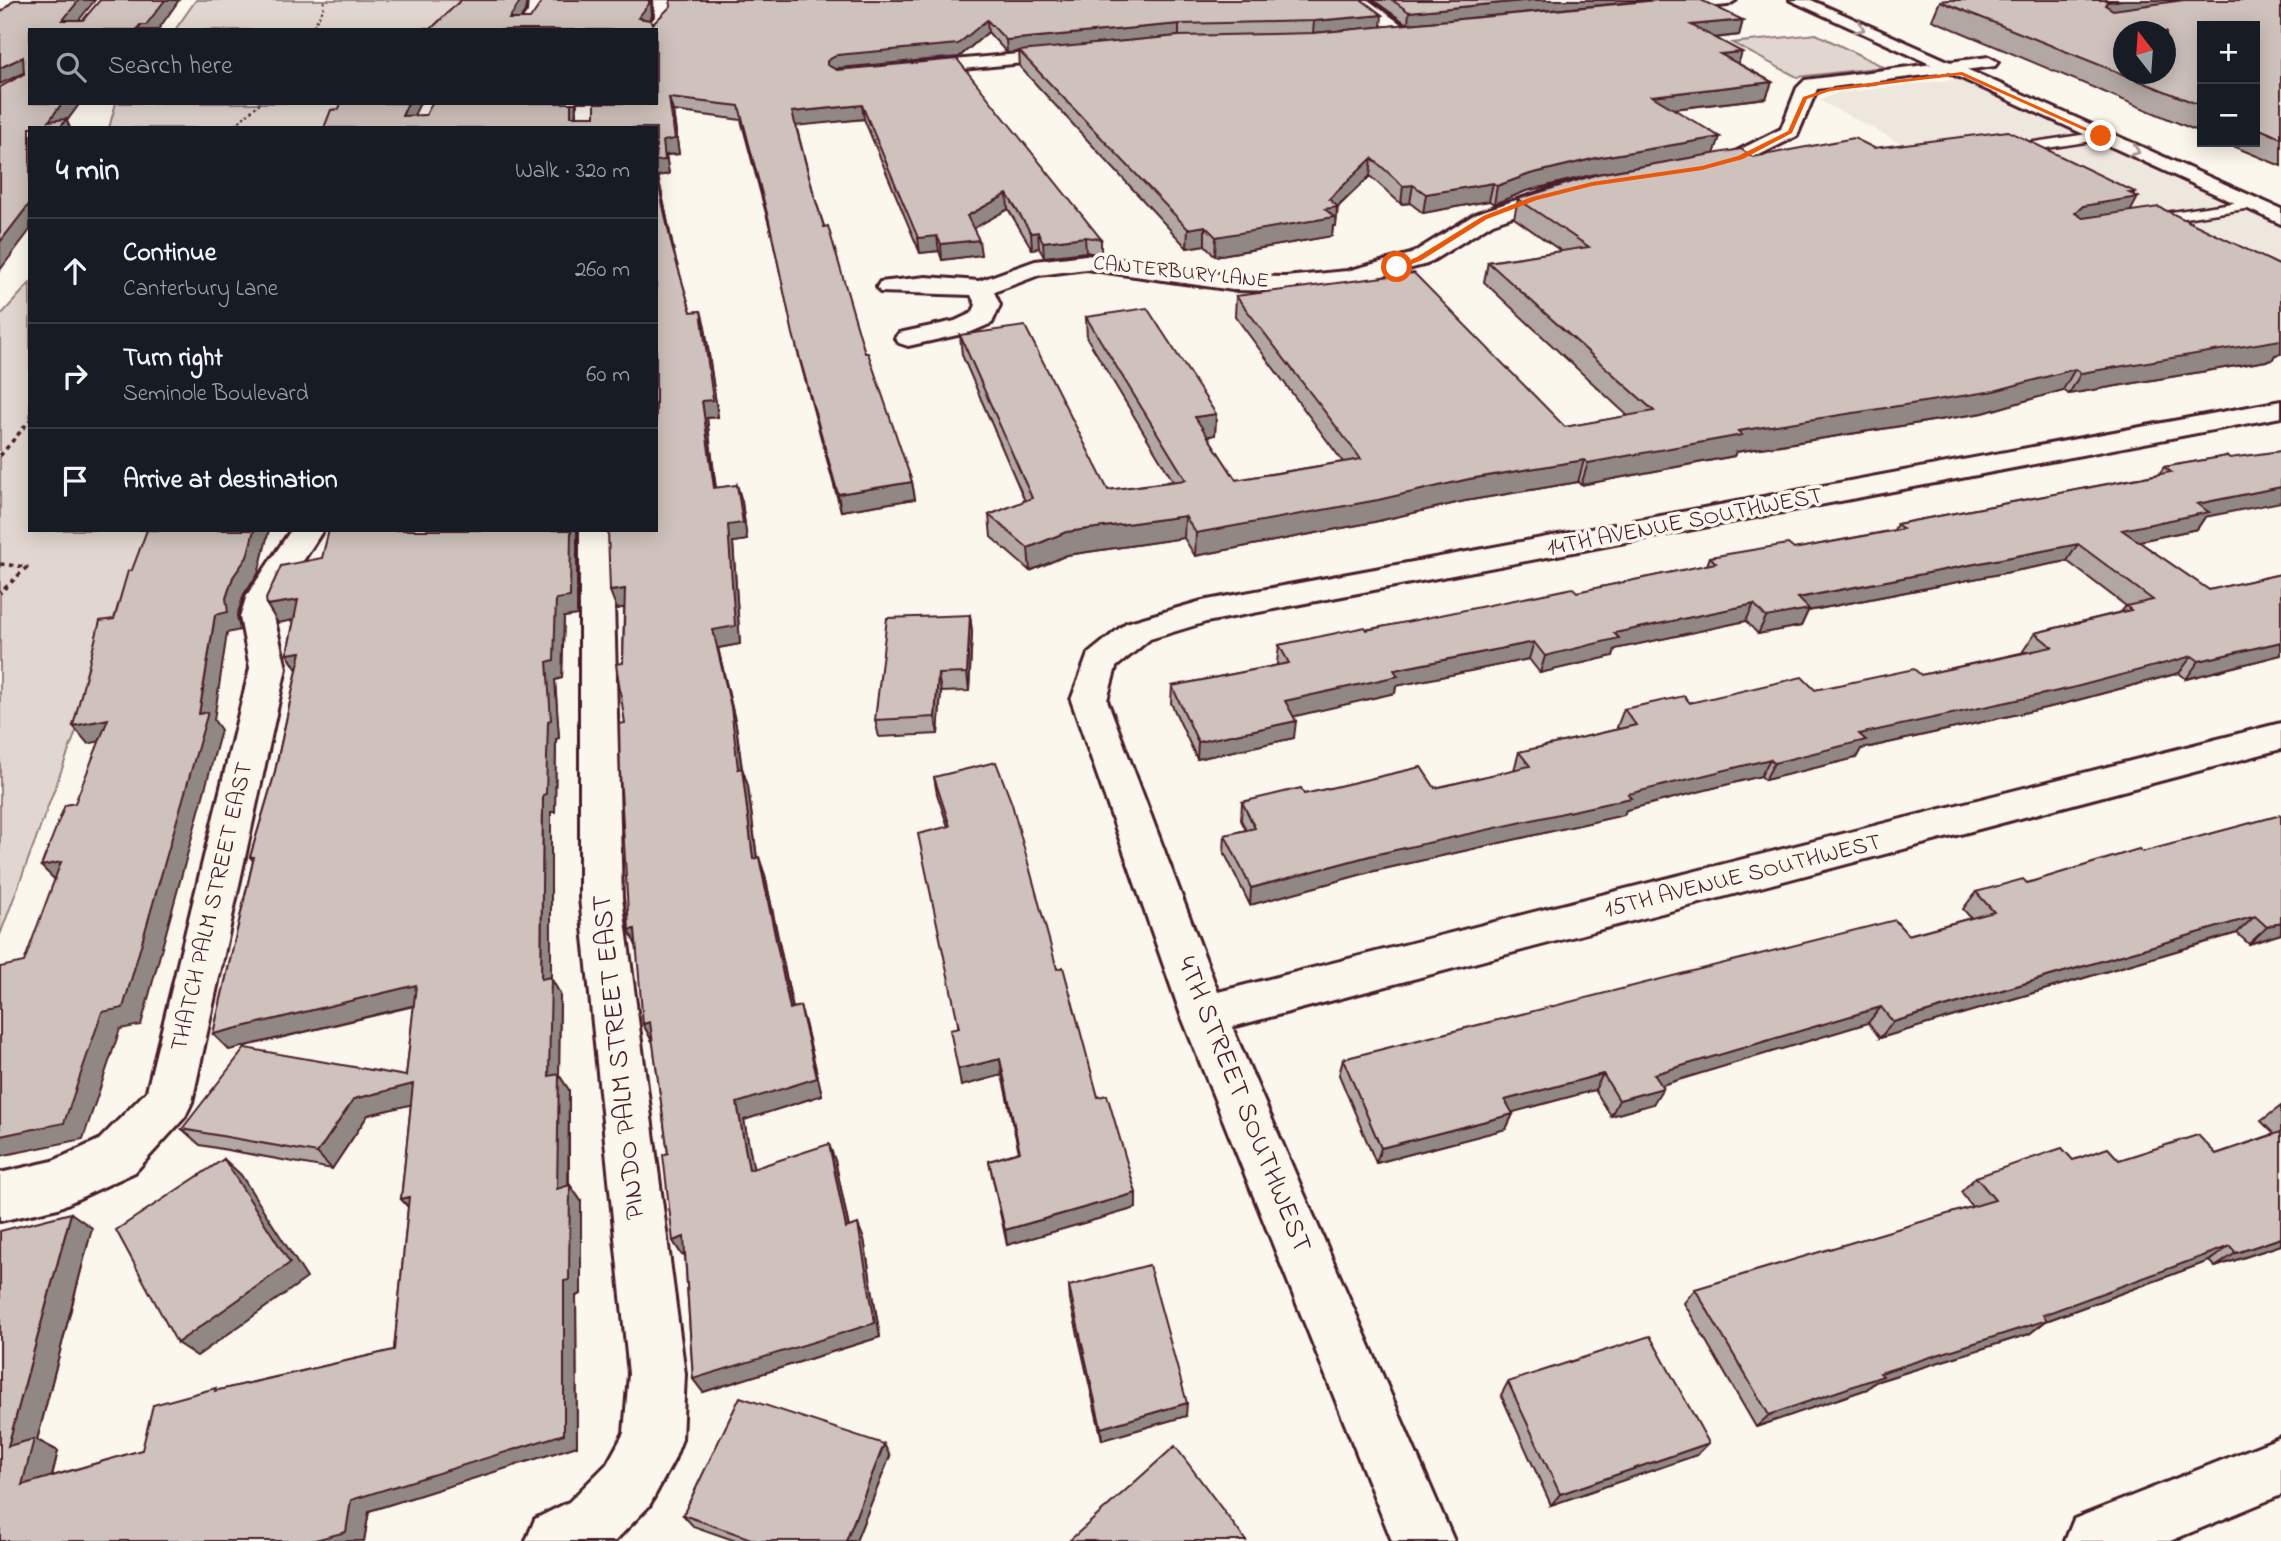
<!DOCTYPE html>
<html lang="en">
<head>
<meta charset="utf-8">
<style>
  body { margin:0; font-family:"Indie Flower",sans-serif; background:#242831; color:#f1f3f6 }
  .controls { position:absolute; right:21px; top:21px; display:grid; overflow:hidden; border-radius:0px; box-shadow:0 4px 18px #0003 }
  .controls button { width:63px; height:63px; display:grid; place-items:center; padding:0; border:0; border-bottom:2px solid #363941; background:#171b24; color:#f1f3f6; font:35px sans-serif }
  .compass { position:absolute; left:2113px; top:21px; width:63px; height:63px; border-radius:50%; background:#171b24; box-shadow:0 4px 18px #0003; rotate:343deg }
  .stop { position:absolute; width:21px; height:21px; margin:-16px; border:5px solid #ea580c; border-radius:50%; background:#fff }
  .stop.end { background:#ea580c; border-color:#fff; box-shadow:0 2px 7px #0008 }
  .list { margin:0; padding:0; list-style:none }
  h2 { display:flex; justify-content:space-between; align-items:center; height:91px; margin:0; padding:0 28px; font-size:30px }
  h2 small { font-size:23px; font-weight:400; color:#9ea1a6 }
  .list li { display:grid; grid-template-columns:46px 1fr auto; gap:21px; align-items:center; box-sizing:border-box; height:105px; padding:0 28px; border-top:2px solid #363941 }
  .list b { display:block; font-size:26px; white-space:nowrap }
  .list p { margin:0; font-size:23px; white-space:nowrap; color:#9ea1a6 }
  .list em { font-size:23px; font-style:normal; color:#9ea1a6 }
  .icon { flex:none; width:38px; height:38px; fill:none; stroke:currentColor; stroke-width:2; stroke-linecap:round; stroke-linejoin:round }
  .map { position:relative; flex:none; width:2281px; height:1541px; overflow:hidden }
  .search { position:absolute; background:#171b24; box-shadow:0 4px 18px #0003; left:28px; top:28px; width:630px; height:77px; display:flex; align-items:center; gap:18px; box-sizing:border-box; padding:0 24px; border-radius:0px; color:#9ea1a6; font-size:26px }
  .panel { position:absolute; background:#171b24; box-shadow:0 4px 18px #0003; left:28px; top:126px; width:630px; height:406px; border-radius:0px }
  .map>svg:first-child { display:block }
</style>
</head>
<body>
<div class="map">
<svg width="2281" height="1541" viewBox="0 0 2281 1541">
  <rect width="100%" height="100%" fill="#fbf7ec"/>
  <filter id="ink" filterUnits="userSpaceOnUse"><feTurbulence type="fractalNoise" baseFrequency=".0143" numOctaves="2"/><feDisplacementMap in="SourceGraphic" scale="14" xChannelSelector="R" yChannelSelector="G"/><feConvolveMatrix kernelMatrix="1 2 1 2 8 2 1 2 1" color-interpolation-filters="sRGB"/></filter>
  <g filter="url(#ink)">
    <path fill="#eee7de" d="M1960,79L2281,224V291L2194,299L1819,100L1838,93Z"/>
    <path fill="#e2d7d0" stroke="#967b7e" stroke-width="2" d="M196,0H478L444,30H175Z
      M1816,34L1884,67L1797,77L1732,43Z
      M116,103H351L332,128H109Z
      M30,283V530H159L81,718L0,935V316Z"/>
    <g fill="none" stroke-linecap="round" stroke-linejoin="round">
      <defs>
        <path id="service" d="M2101,132L2105,133V139L2034,150L2039,154L2033,158L2015,148L2021,144Z
          M2253,200L2259,204L2258,207L2171,220L2176,224L2169,228L2151,218L2158,214Z"/>
        <path id="minor" d="M529,0H545L544,12L532,30H515L528,12Z
          M654,0H670L671,18L656,34V30H644L655,17Z
          M1349,0H1368L1412,32L1404,37L1398,36Z
          M1676,0H1736L1728,5L1653,12L1645,7L1653,2Z
          M1070,49L1076,50L1079,54L1076,58L911,74L902,69L911,64Z
          M1989,57L1998,62L1995,66L1817,89L1797,136L1747,161L1697,175L1687,169L1690,165L1733,153L1781,129L1797,88L1805,80Z
          M578,103H597V128H577Z
          M1565,184L1573,185L1576,190L1573,195L1493,223L1427,264L1348,285L1285,291L1233,290L1086,269L1039,275L994,292L1000,305L992,323L971,332L908,346L899,343L895,338L899,333L955,321L972,313L976,305L971,295L880,292L877,287L880,282L926,277L979,281L1035,261L1086,255L1233,276L1285,277L1347,271L1411,254L1477,213Z
          M2281,401V417L1206,622L1150,639L1116,667L1107,700L1218,992L2281,723V749L1232,1027L1454,1541H1392L1181,1015L1071,700L1088,654L1126,623L1202,601Z
          M291,530H323L281,595L274,617L286,668L192,1102L185,1117L135,1172L58,1208L0,1221V1173L53,1161L99,1140L147,1091L250,668L240,617L247,595Z
          M580,530H612L622,898L685,1374L682,1439L674,1460L649,1506L615,1541H526L535,1519L569,1502L607,1464L624,1433L629,1374L580,898Z
          M2281,1437V1495L2170,1541H2065L2074,1519Z"/>
        <path id="primary" d="M1790,0H1811L2281,209V224Z"/>
      </defs>
      <use href="#service" stroke="#4a1f2b" stroke-width="5"/>
      <use href="#minor" stroke="#4a1f2b" stroke-width="6"/>
      <use href="#primary" stroke="#4a1f2b" stroke-width="6"/>
      <path stroke="#4a1f2b" stroke-width="2" stroke-dasharray="2.5 2.5" stroke-linecap="butt" d="M311,30L323,10L324,0
        M232,128L260,103"/>
      <path stroke="#4a1f2b" stroke-width="3.5" stroke-dasharray="4.5 4.5" stroke-linecap="butt" d="M0,456L30,420
        M0,564L27,567L0,593"/>
      <use href="#service" fill="#fbf7ec" fill-rule="evenodd"/>
      <use href="#minor" fill="#fbf7ec" fill-rule="evenodd"/>
      <use href="#primary" fill="#fbf7ec" fill-rule="evenodd"/>
    </g>
    <path fill="#b2a7a2" stroke="#4a1f2b" stroke-width="2" d="M461,0H527L525,11L521,19H530L651,0L652,16L649,20L653,24L1362,0L1381,27L1407,24L1373,0H1653L1467,18L1743,20L1739,35L1715,38L1739,64L1772,82L1766,98L1674,109L1715,154L1753,157L1874,148L2133,195L2131,211L2281,266V354L2275,355L2272,360L2069,394L2063,390L1983,413L1736,452L1734,456L1581,485L1578,482L1465,501L1374,522L1195,556L1184,538L1067,555L1030,571L991,537L989,515L1025,501L962,355L960,335L1108,490L1173,481L1087,338L1086,317L1216,414L1215,435L1208,437L1236,480L1343,462L1235,316L1236,296L1565,427L1628,416L1484,282L1488,262L1561,251L1514,218L1518,199L1596,175L1526,191L1494,204L1489,201L1423,213L1410,203L1401,204L1370,176L1338,207L1336,226H1333L1332,236L1215,256L1205,245L1187,248L1020,67L1019,51L1007,53L988,32L959,57L839,68L836,70L1101,239V255L1086,252L1044,257L1039,248L1032,249L1008,209L973,228L981,255L942,260L939,251L920,253L864,119L796,125L814,195L865,353L912,482L915,499L841,511L797,350L772,236L741,120L673,111L679,154L666,155L669,174L658,176L675,257L691,312L701,311L705,327L718,417L707,418L716,488L737,485L742,502L747,540L733,542L740,644L718,648L736,725L742,768L748,786L757,858L765,875L793,1008L800,1006L805,1023L822,1095L744,1120L753,1169L835,1160L849,1227L864,1239L880,1337L703,1392L693,1379L685,1255H682L673,1241L668,1153L653,1041H652L643,1024L625,723L623,663L624,607L617,609L656,530L414,116L576,103V116H595L656,103L432,28Z
      M1950,0H2281V166L2223,142H2255V26H2202V133L1932,20L1940,1Z
      M2227,456L2205,517L2197,529L2138,541L2209,590L2281,574V655L2186,679L2179,673L2059,705L1861,749L1856,758L1765,780L1761,776L1626,810L1624,815L1370,872L1250,905L1224,852L1225,835L1246,830L1241,820L1242,802L1304,794L1435,788L1514,770L1519,752L1619,729L1617,727L1624,709L1815,690L1921,675L2025,652L2023,651L2035,633L2121,612L2126,606L2067,561L1808,611L1801,626L1758,634L1746,621L1615,649L1613,656L1540,673L1529,659L1396,686L1395,693L1294,716V738L1197,759L1171,703L1172,686L1278,665L1277,663L1279,645L1577,592L1707,565L1710,557L1794,549L1894,530L1897,524L2159,474L2164,467Z
      M577,530V615L564,617L562,678L555,680L559,738L556,739L555,812H551V978L560,994L559,1075L569,1090V1186L570,1185L581,1201V1294L576,1296L577,1446L369,1511L364,1541H0L92,1228L37,1440L58,1451L52,1476L142,1450L219,1390L394,1350L408,1207L401,1199L411,1104L368,1115L332,1169L200,1145L182,1129L406,1076L414,1006L229,1050L213,1034L253,861L250,857L274,776L297,670L287,654L294,620L278,623L267,605L322,558Z
      M970,615L972,632L969,691L941,692L938,734L879,737L875,720Z
      M934,777L1057,969L1098,1097L1136,1193V1208L1007,1245L989,1161L1019,1152L1002,1075L961,1086L948,827L937,794Z
      M2281,815V934L2249,944L2237,933L1880,1038L1868,1023L1661,1085L1653,1104L1611,1116L1595,1090L1512,1112L1513,1114L1506,1129L1376,1163L1339,1075L1343,1059L1908,935L1971,918L1963,909L1976,892L2027,883Z
      M2281,1106V1245L2215,1267L2209,1261L2046,1321L2029,1334L1875,1382L1867,1389L1756,1427L1684,1303L1695,1289L1972,1207L1961,1192L1976,1177L2073,1160H2119L2216,1154L2274,1134L2261,1121Z
      M1069,1286L1186,1416L1102,1440L1070,1300Z
      M1508,1382L1697,1455L1551,1505L1501,1395Z
      M890,1456L856,1541H736L693,1526L683,1515Z"/>
    <path fill="#918884" stroke="#4a1f2b" stroke-width="2" d="M79,0H95L71,30L63,20Z
      M165,0H179L158,30H136Z
      M521,0H527L525,11L515,30L509,19Z
      M649,0H652H651L652,16L641,30L638,18Z
      M1532,0H1653L1408,24L1409,12Z
      M2122,0H2180L2175,10L2095,25L2107,2Z
      M1382,15L1381,27L1313,33L1314,21Z
      M987,20L988,32L959,57L839,68L829,74V78L827,61L837,55Z
      M1743,20L1739,35L1687,41L1691,25Z
      M1179,24V36L1007,53L1006,40Z
      M1742,52L1737,68L1720,54Z
      M23,57L30,70L0,84V68Z
      M1772,82L1766,98L1647,112L1652,96Z
      M669,98L673,111L679,154L666,155L669,174L658,176L676,262L656,173V161L663,141Z
      M62,103H80L67,121L70,128H53L49,121Z
      M408,103H420L408,128L402,116Z
      M571,103H576L575,128L571,116Z
      M862,105L864,119L795,126L792,112Z
      M1720,137L1714,154L1591,175L1526,191L1494,204L1497,186L1530,174L1596,158Z
      M1372,158L1370,176L1337,207L1336,226H1333L1332,236L1215,256L1216,237L1329,199Z
      M1493,183L1489,201L1423,213L1426,194Z
      M1413,185L1410,203L1401,204L1403,186Z
      M2135,192L2131,198L2138,197L2128,216L2073,225L2075,213L2083,206Z
      M1007,194L1008,209L969,231L967,216Z
      M30,203V230L0,270V242Z
      M1205,226V245L1187,248L1188,229Z
      M1038,232L1039,248L1032,249L1031,233Z
      M937,236L939,251L920,253L918,238Z
      M1085,237L1086,252L1044,257L1043,242Z
      M979,240L981,255L942,260L941,244Z
      M701,311L705,327L718,417L707,418L718,506L714,488L702,401Z
      M2281,336V354L2275,355L2272,360L2069,394L2081,373Z
      M2075,369L2063,390L1983,413L1736,452L1734,456L1581,485L1588,463L1738,431Z
      M1216,414L1215,435L1195,439V417Z
      M1584,460L1578,482L1465,501L1374,522L1195,556L1196,533L1469,479Z
      M912,482L915,499L841,511L838,494Z
      M737,485L742,502L747,540L733,542L740,644L718,648L736,725L744,787L738,769L713,630L728,525Z
      M2281,487V502L2205,517L2197,529L2111,547L2122,530L2197,504Z
      M1185,516L1184,538L1067,555L1030,571L1028,548L1066,532Z
      M254,530H269L258,574L244,594L237,616L240,630L227,633L214,720L221,730L141,1025L120,1029L83,1139L0,1156V1136L199,714L215,615L226,598L233,577Z
      M571,530H577V615L564,617L562,678L555,680L559,738L556,739L555,812H551V978L560,994L559,1075L569,1090L568,1204L557,1189L541,979L543,795L548,721L547,662L556,599Z
      M2078,544L2067,561L1808,611L1801,626L1758,634L1766,617L1798,598Z
      M625,589L631,606L617,609L610,591Z
      M298,600L308,617L278,623L267,605Z
      M1754,604L1746,621L1615,649L1613,656L1540,673L1545,656L1614,633Z
      M970,615L972,632L969,691L967,673Z
      M1534,642L1529,659L1396,686L1395,693L1283,719L1285,701L1394,670Z
      M2281,642V655L2186,679L2199,661Z
      M301,652L299,672L287,654Z
      M2192,656L2179,673L2059,705L1861,749L1856,758L1765,780L1774,763L1859,734Z
      M938,674L941,692L938,734L935,717Z
      M108,719L122,736L88,744L73,726Z
      M1296,721L1294,738L1197,759L1198,742Z
      M1770,759L1761,776L1626,810L1624,815L1370,872L1250,905L1251,888L1373,855Z
      M742,768L748,786L759,876L753,859Z
      M759,857L765,875L796,1026L790,1009Z
      M61,862L58,883L41,866Z
      M2255,916L2237,933L1880,1038L1893,1022Z
      M2281,922V934L2249,944L2267,927Z
      M635,929L637,948L629,930Z
      M416,985L428,1002L229,1050L213,1034Z
      M800,1006L805,1023L822,1095L744,1120L757,1186L749,1170L737,1103Z
      M1881,1007L1868,1023L1645,1090L1654,1074Z
      M650,1022L659,1039L652,1041L643,1024Z
      M1000,1059L1002,1075L961,1086L958,1069Z
      M1603,1074L1595,1090L1499,1116L1505,1100Z
      M413,1084L426,1101L368,1115L332,1169L317,1153L354,1099Z
      M1663,1088L1653,1104L1611,1116L1619,1100Z
      M1513,1114L1506,1129L1376,1163L1381,1148Z
      M829,1144L835,1160L852,1243L846,1228Z
      M224,1159L241,1175L307,1278L197,1356L177,1343Z
      M570,1185L581,1201V1294L576,1296L577,1446L369,1511L364,1541H311L564,1281Z
      M1136,1193V1208L1007,1245L1005,1230Z
      M409,1197L415,1214L401,1199Z
      M71,1213L92,1228L37,1440L58,1451L47,1496L22,1485L8,1446Z
      M858,1224L864,1239L880,1337L703,1392L693,1379Z
      M684,1237L693,1252L682,1255L673,1241Z
      M2281,1238V1245L2215,1267L2236,1253Z
      M2230,1246L2209,1261L2046,1321L2029,1334L1875,1382L1867,1389L1756,1427L1769,1415L1880,1373Z
      M1187,1403L1186,1416L1102,1440L1101,1428Z
      M1709,1443L1697,1455L1551,1505L1560,1494Z
      M884,1444L890,1456L856,1541H846Z"/>
    <path fill="#cfc2bc" stroke="#4a1f2b" stroke-width="2" fill-rule="evenodd" d="M14,0H79L63,20H83L100,0H165L146,25H140L136,30H30V103H62L49,121L66,119L60,128H30V203L0,242V87L24,74L23,57L0,68V13Z
      M461,0H521L509,19H530L543,0H649V4L638,18L650,20L653,24L671,6L670,0H1362L1382,15L1314,21L1179,24L1006,40L987,20L958,44L837,55L827,61V65L837,70L957,59L1101,239L1085,237L1043,242L1038,232L1031,233L1007,194L967,216L979,240L941,244L937,236L918,238L862,105L792,112L814,195L824,227L828,226L865,353H868L912,482L838,494L793,334L769,221L739,106L669,98L675,139L663,141L665,160L656,161V128H324L331,110L339,109L341,103H408L402,116L426,115L432,103H571V116H595V103H656V30H423L424,28H432Z
      M1392,0H1532L1409,12Z
      M1658,0H1701L1743,20L1691,25L1742,52L1720,54L1772,82L1652,96L1720,137L1596,158L1530,174L1497,186L1493,183L1426,194L1413,185L1403,186L1372,158L1329,199L1338,207L1325,209L1334,217L1216,237L1205,226L1188,229L1019,51L1179,36L1314,33Z
      M1950,0H2122L2107,2L2105,5L2113,10L2184,0H2281V138L2255,127V26H2202V106L1940,1ZM2124,32H2166V74H2124Z
      M2008,131L2135,192L2129,193L2138,197L2083,206L2075,213L2083,218L2159,207L2281,266V340L2081,373L2075,369L1994,391L1738,431L1742,435L1588,463L1584,460L1469,479L1378,500L1196,533L1185,516L1066,532L1028,548L989,515L1032,498L960,335L1025,326L1108,490L1186,480L1086,317L1147,308L1216,414L1195,417L1236,480L1361,459L1236,296L1414,273L1565,427L1654,411L1488,262L1589,247L1518,199L1598,174L1741,149L1753,157L1854,138L1874,148Z
      M656,173L672,247L691,312L701,311L713,400L702,401L714,488L737,485L743,523L728,525L735,626L713,630L731,707L738,769L742,768L753,859L759,857L790,1009L800,1006L817,1078L737,1103L749,1170L829,1144L846,1228L858,1224L875,1323L693,1379L684,1237L673,1241L663,1155L668,1153L650,1022L643,1024L635,929L629,930L620,772L619,724L625,723L616,664L623,663L625,589L610,591L608,530H656Z
      M2281,451V487L2197,504L2209,512L2122,530L2209,590L2281,574V642L2199,661L2192,656L2072,688L1859,734L1866,740L1774,763L1770,759L1628,794L1631,798L1373,855L1251,888L1225,835L1255,828L1242,802L1301,788L1304,794L1421,767L1435,788L1530,766L1519,752L1636,725L1624,709L1684,696L1690,703L1802,677L1815,690L1914,669L1921,675L2052,647L2035,633L2131,610L2126,606L2153,600L2078,544L1798,598L1809,609L1766,617L1754,604L1614,633L1619,638L1545,656L1534,642L1394,670L1398,676L1285,701L1296,721L1198,742L1172,686L1289,663L1279,645L1365,627L1367,630L1573,588L1577,592L1716,563L1710,557L1788,544L1794,549L1903,529L1897,524L2171,472L2164,467L2227,456L2230,458Z
      M147,530H254L247,557L233,577L226,598L228,612L215,615L199,714L208,712L123,1008L102,1012L64,1123L0,1136V967L24,962L61,862L41,866L65,805L75,803L108,719L73,726L100,621L114,619L128,571L132,570Z
      M329,530H571L570,597L556,599L554,660L547,662L551,720L548,721L546,794L543,795L541,979L551,977L549,1076L559,1074L557,1189L570,1185L569,1280L564,1281V1434L351,1500L346,1532L311,1541H0V1231L71,1213L8,1446L34,1439L22,1485L142,1450L153,1405L216,1388L215,1391L394,1350L409,1197L401,1199L413,1084L354,1099L317,1153L182,1129L245,1048L406,1076L416,985L213,1034L254,857H250L274,776L301,652L287,654L298,600L267,605L266,599L281,566L322,558Z
      M970,615L967,673L938,674L935,717L875,720L887,618Z
      M996,762L1012,804L1057,969L1063,967L1098,1097L1107,1095L1136,1193L1005,1230L989,1161L1020,1152L1000,1059L958,1069L950,1030L959,1028L918,834L950,826L934,777Z
      M2281,815V922L2267,927L2255,916L1893,1022L1881,1007L1654,1074L1663,1088L1619,1100L1603,1074L1505,1100L1513,1114L1381,1148L1343,1059L1895,920L1908,935L1994,912L1976,892L2023,879L2027,883L2139,849L2142,852Z
      M2281,1132V1238L2236,1253L2230,1246L2043,1315L2047,1320L1880,1373L1883,1376L1769,1415L1695,1289L1995,1200L1976,1177L2062,1148L2073,1160L2108,1148L2119,1160L2198,1135L2216,1154Z
      M224,1159L290,1263L177,1343L116,1230Z
      M1149,1265L1187,1403L1101,1428L1069,1286Z
      M1650,1336L1709,1443L1560,1494L1508,1382Z
      M740,1397L884,1444L846,1541H757L683,1515Z
      M1175,1446L1246,1541H1069Z"/>
    <defs><path id="oneway-chevron" d="M-2-3.5L2.5 0L-2 3.5" fill="none" stroke-width="1.6" stroke-linecap="round" stroke-linejoin="round" transform="scale(1.75)"/></defs>
    <g stroke="#ab9695">
      <use href="#oneway-chevron" transform="translate(1860 28) rotate(24)"/>
      <use href="#oneway-chevron" transform="translate(2135 151) rotate(24)"/>
    </g>
  </g>
  <path fill="#ea580c" d="M1962,72L2104,136L2099,137L1961,75L1830,91L1807,99L1792,133L1743,159L1702,170L1592,186L1537,200L1487,219L1422,260L1400,269L1394,267L1417,257L1483,216L1532,197L1592,182L1702,166L1738,156L1788,131L1803,97L1830,88Z"/>
  <g text-anchor="middle" dominant-baseline="central" stroke-width="7" stroke-linejoin="round" paint-order="stroke">
    <g font-size="21" fill="#4a1f2b" stroke="#fbf7ec">
      <text transform="translate(1181 273) rotate(6)">CANTERBURY LANE</text>
    </g>
    <g font-size="24" fill="#4a1f2b" stroke="#fbf7ec">
      <text transform="translate(1685 523) rotate(-11)">14TH AVENUE SOUTHWEST</text>
      <text transform="translate(1743 877) rotate(-14)">15TH AVENUE SOUTHWEST</text>
      <text transform="translate(213 907) rotate(-77)">THATCH PALM STREET EAST</text>
    </g>
    <g font-size="28" fill="#4a1f2b" stroke="#fbf7ec">
      <text transform="translate(620 1057) rotate(-96)">PINDO PALM STREET EAST</text>
      <text transform="translate(1243 1105) rotate(68)">4TH STREET SOUTHWEST</text>
    </g>
  </g>
</svg>
<div class="controls">
<button>+</button>
<button>−</button>
</div>
<svg class="compass" viewBox="-18 -18 36 36"><path d="M0-13l5 13h-10z" fill="#e53935"/><path d="M0 13l5-13h-10z" fill="#9ea1a6"/></svg>
<div class="stop" style="left:1397px;top:267px"></div>
<div class="stop end" style="left:2101px;top:136px"></div>
<div class="search"><svg class="icon" aria-label="search" viewBox="0 0 24 24"><circle cx="10" cy="10" r="6"/><path d="M15 15l6 6"/></svg>Search here</div>
<section class="panel">
<h2>4 min<small>Walk · 320 m</small></h2>
<ul class="list">
<li><svg class="icon" aria-label="ahead" viewBox="0 0 24 24"><path d="M12 20V5M6 11l6-6 6 6"/></svg><div><b>Continue</b><p>Canterbury Lane</p></div><em>260 m</em></li>
<li><svg class="icon" aria-label="right" viewBox="0 0 24 24"><path d="M7 20v-9h11M14 6l5 5-5 5"/></svg><div><b>Turn right</b><p>Seminole Boulevard</p></div><em>60 m</em></li>
<li><svg class="icon" aria-label="arrive" viewBox="0 0 24 24"><path d="M6 21V4h12l-3 4 3 4H6"/></svg><div><b>Arrive at destination</b></div></li>
</ul>
</section>
</div>
</body>
</html>
